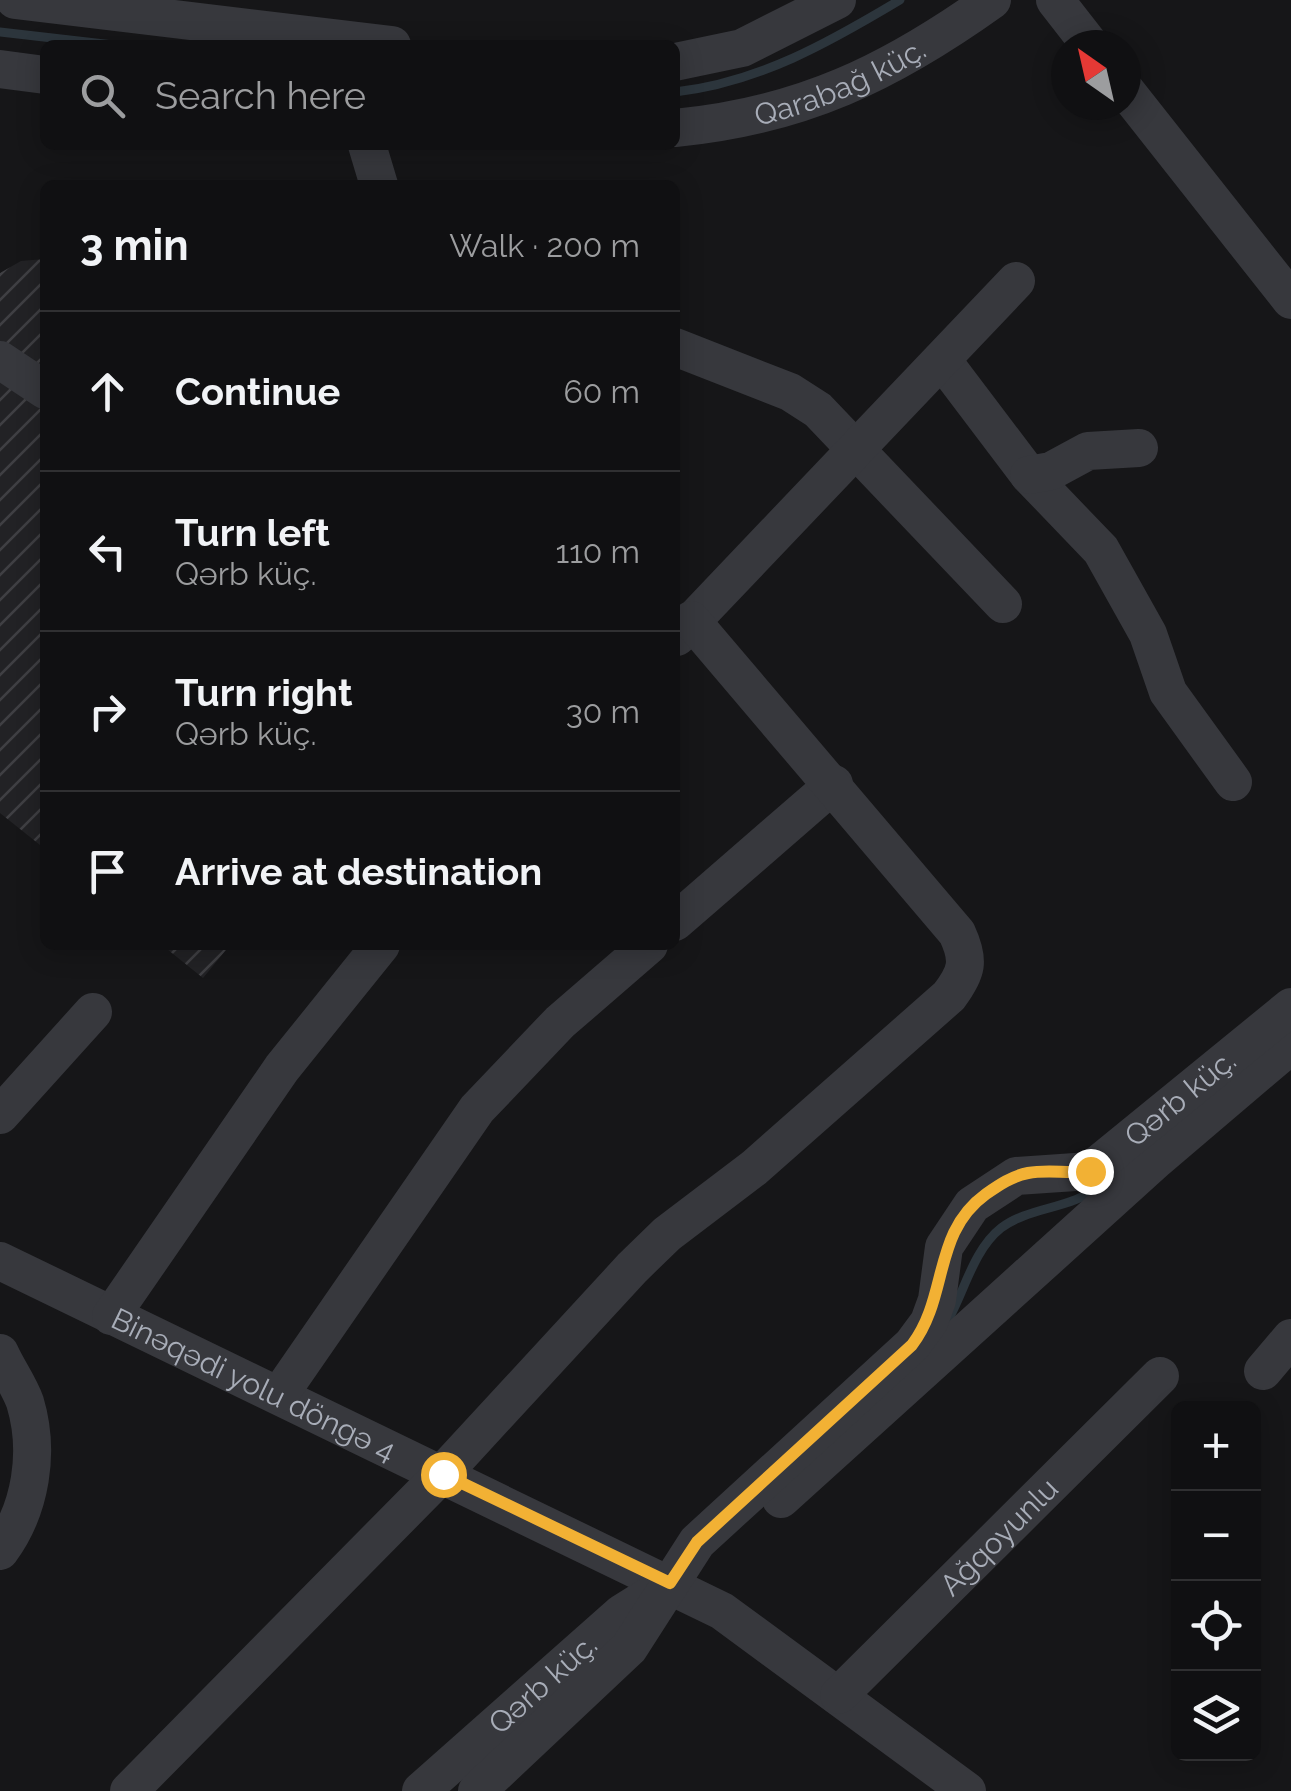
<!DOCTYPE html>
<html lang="en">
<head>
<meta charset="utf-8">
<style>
  body { margin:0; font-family:Raleway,sans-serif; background:#19191b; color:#f1f3f6 }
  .controls { position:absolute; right:30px; bottom:30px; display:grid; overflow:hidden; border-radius:15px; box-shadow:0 5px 25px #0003 }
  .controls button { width:90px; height:90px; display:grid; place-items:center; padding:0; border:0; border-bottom:2px solid #303032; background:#101012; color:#f1f3f6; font:50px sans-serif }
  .compass { position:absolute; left:1051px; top:30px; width:90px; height:90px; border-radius:50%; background:#101012; box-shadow:0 5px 25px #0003; rotate:326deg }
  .stop { position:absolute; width:30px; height:30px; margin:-22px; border:8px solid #f2b134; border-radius:50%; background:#fff }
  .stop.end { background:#f2b134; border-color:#fff; box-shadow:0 2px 10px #0008 }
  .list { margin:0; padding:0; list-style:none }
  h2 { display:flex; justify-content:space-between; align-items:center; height:130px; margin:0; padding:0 40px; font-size:42px }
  h2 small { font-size:32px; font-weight:400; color:#9c9d9f }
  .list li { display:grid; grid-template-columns:65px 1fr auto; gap:30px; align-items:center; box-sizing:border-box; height:160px; padding:0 40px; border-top:2px solid #303032 }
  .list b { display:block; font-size:38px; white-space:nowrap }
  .list p { margin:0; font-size:32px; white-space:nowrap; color:#9c9d9f }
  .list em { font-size:32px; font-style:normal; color:#9c9d9f }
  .icon { flex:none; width:55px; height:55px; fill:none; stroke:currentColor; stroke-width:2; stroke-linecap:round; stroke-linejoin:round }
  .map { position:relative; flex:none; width:1291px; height:1791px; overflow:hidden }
  .search { position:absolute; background:#101012; box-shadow:0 5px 25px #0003; left:40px; top:40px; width:640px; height:110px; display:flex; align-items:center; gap:25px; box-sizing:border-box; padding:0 35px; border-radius:15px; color:#9c9d9f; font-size:38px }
  .panel { position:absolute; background:#101012; box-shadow:0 5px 25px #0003; left:40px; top:180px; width:640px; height:770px; border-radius:15px }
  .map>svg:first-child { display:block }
</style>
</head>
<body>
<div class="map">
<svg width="1291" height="1791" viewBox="0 0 1291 1791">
  <defs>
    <pattern id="industrial-furrows" width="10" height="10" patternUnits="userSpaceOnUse" patternTransform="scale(2.5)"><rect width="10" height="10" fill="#222225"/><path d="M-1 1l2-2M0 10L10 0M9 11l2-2" fill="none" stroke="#3f3f43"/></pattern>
  </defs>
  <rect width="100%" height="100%" fill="#161618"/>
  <path fill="url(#industrial-furrows)" d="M45,259V849L0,813V273L21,261Z
    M162,945H230L203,978Z"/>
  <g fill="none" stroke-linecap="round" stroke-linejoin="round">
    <path stroke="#2c353c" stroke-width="9" d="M0,32L113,45
      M675,92C758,83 830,42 900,0
      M947,1322C964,1293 973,1250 1001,1228C1030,1206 1071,1210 1101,1185"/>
    <g stroke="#37383d" stroke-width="38">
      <path d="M15,0L392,45"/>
      <path d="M1055,0L1090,45"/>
      <path d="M675,62L742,48L837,0"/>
      <path d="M0,69L45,75"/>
      <path d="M1126,91L1291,300"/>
      <path id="s1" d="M675,128C801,116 890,73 992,0"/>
      <path d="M367,145L379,185"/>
      <path d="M675,347L790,392L818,410L1003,604"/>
      <path d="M0,360L45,390"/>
      <path d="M942,360L1029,475L1101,550L1148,634L1168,692L1233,782"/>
      <path d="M1029,475L1051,471L1088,451L1139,448"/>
      <path d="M677,637L1016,281"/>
      <path d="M675,922L834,784"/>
      <path d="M0,1115L93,1012"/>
      <path id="s2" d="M0,1261L722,1611L967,1791"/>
      <path d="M111,1316L282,1068L381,945"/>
      <path d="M0,1353C7,1369 19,1385 25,1402C40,1452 31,1509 0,1551"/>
      <path d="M1263,1371L1291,1338"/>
      <path d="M280,1394L477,1109L560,1022L649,945"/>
      <path d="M781,1499L1157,1159L1291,1045"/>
      <path id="s3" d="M839,1695L1160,1376"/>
      <path d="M129,1791L443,1473L632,1268L667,1234L754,1168L949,996C967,972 970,961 957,933L691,620"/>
      <path id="s4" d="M421,1791L622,1613L662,1588"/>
      <path id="s5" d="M477,1791L629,1648L697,1542L912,1345L929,1322L937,1300L944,1247L972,1205L1016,1176L1090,1171L1291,1007"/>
    </g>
  </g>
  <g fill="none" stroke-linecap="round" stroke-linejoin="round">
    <path stroke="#f2b134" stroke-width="12" d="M443,1474L670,1583L697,1542L912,1345C949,1296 932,1233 986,1194C999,1185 1012,1176 1028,1173C1048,1169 1069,1174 1090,1171"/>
  </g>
  <g text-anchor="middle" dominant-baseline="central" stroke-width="8" stroke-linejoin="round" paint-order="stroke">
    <g font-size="30" fill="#a8adb8" stroke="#111113">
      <text stroke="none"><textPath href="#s1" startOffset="172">Qarabağ küç.</textPath></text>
      <text stroke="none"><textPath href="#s5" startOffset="1025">Qərb küç.</textPath></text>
      <text stroke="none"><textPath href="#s2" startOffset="282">Binəqədi yolu döngə 4</textPath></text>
      <text stroke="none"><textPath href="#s3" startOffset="225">Ağqoyunlu</textPath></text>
      <text stroke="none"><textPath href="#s4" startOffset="162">Qərb küç.</textPath></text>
    </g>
  </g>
</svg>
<div class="controls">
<button>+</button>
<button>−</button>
<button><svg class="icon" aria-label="locate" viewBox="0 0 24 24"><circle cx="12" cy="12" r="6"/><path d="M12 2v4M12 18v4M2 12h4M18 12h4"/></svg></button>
<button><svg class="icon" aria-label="layers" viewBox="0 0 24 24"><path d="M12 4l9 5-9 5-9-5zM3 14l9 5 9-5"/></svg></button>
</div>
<svg class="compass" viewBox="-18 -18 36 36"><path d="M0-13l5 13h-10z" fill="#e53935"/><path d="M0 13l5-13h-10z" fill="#9c9d9f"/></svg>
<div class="stop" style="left:443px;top:1474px"></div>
<div class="stop end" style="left:1090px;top:1171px"></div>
<div class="search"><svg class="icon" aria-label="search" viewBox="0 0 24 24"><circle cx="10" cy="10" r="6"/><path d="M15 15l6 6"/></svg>Search here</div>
<section class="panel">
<h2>3 min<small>Walk · 200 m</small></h2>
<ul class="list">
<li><svg class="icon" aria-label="ahead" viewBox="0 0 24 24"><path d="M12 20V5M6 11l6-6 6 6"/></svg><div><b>Continue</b></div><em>60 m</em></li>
<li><svg class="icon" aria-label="left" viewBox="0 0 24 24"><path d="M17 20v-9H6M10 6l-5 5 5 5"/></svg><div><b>Turn left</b><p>Qərb küç.</p></div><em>110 m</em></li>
<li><svg class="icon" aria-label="right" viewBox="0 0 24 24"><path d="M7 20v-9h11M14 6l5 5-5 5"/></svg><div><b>Turn right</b><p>Qərb küç.</p></div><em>30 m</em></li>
<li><svg class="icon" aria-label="arrive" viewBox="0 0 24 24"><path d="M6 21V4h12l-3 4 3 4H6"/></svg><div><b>Arrive at destination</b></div></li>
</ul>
</section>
</div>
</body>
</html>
